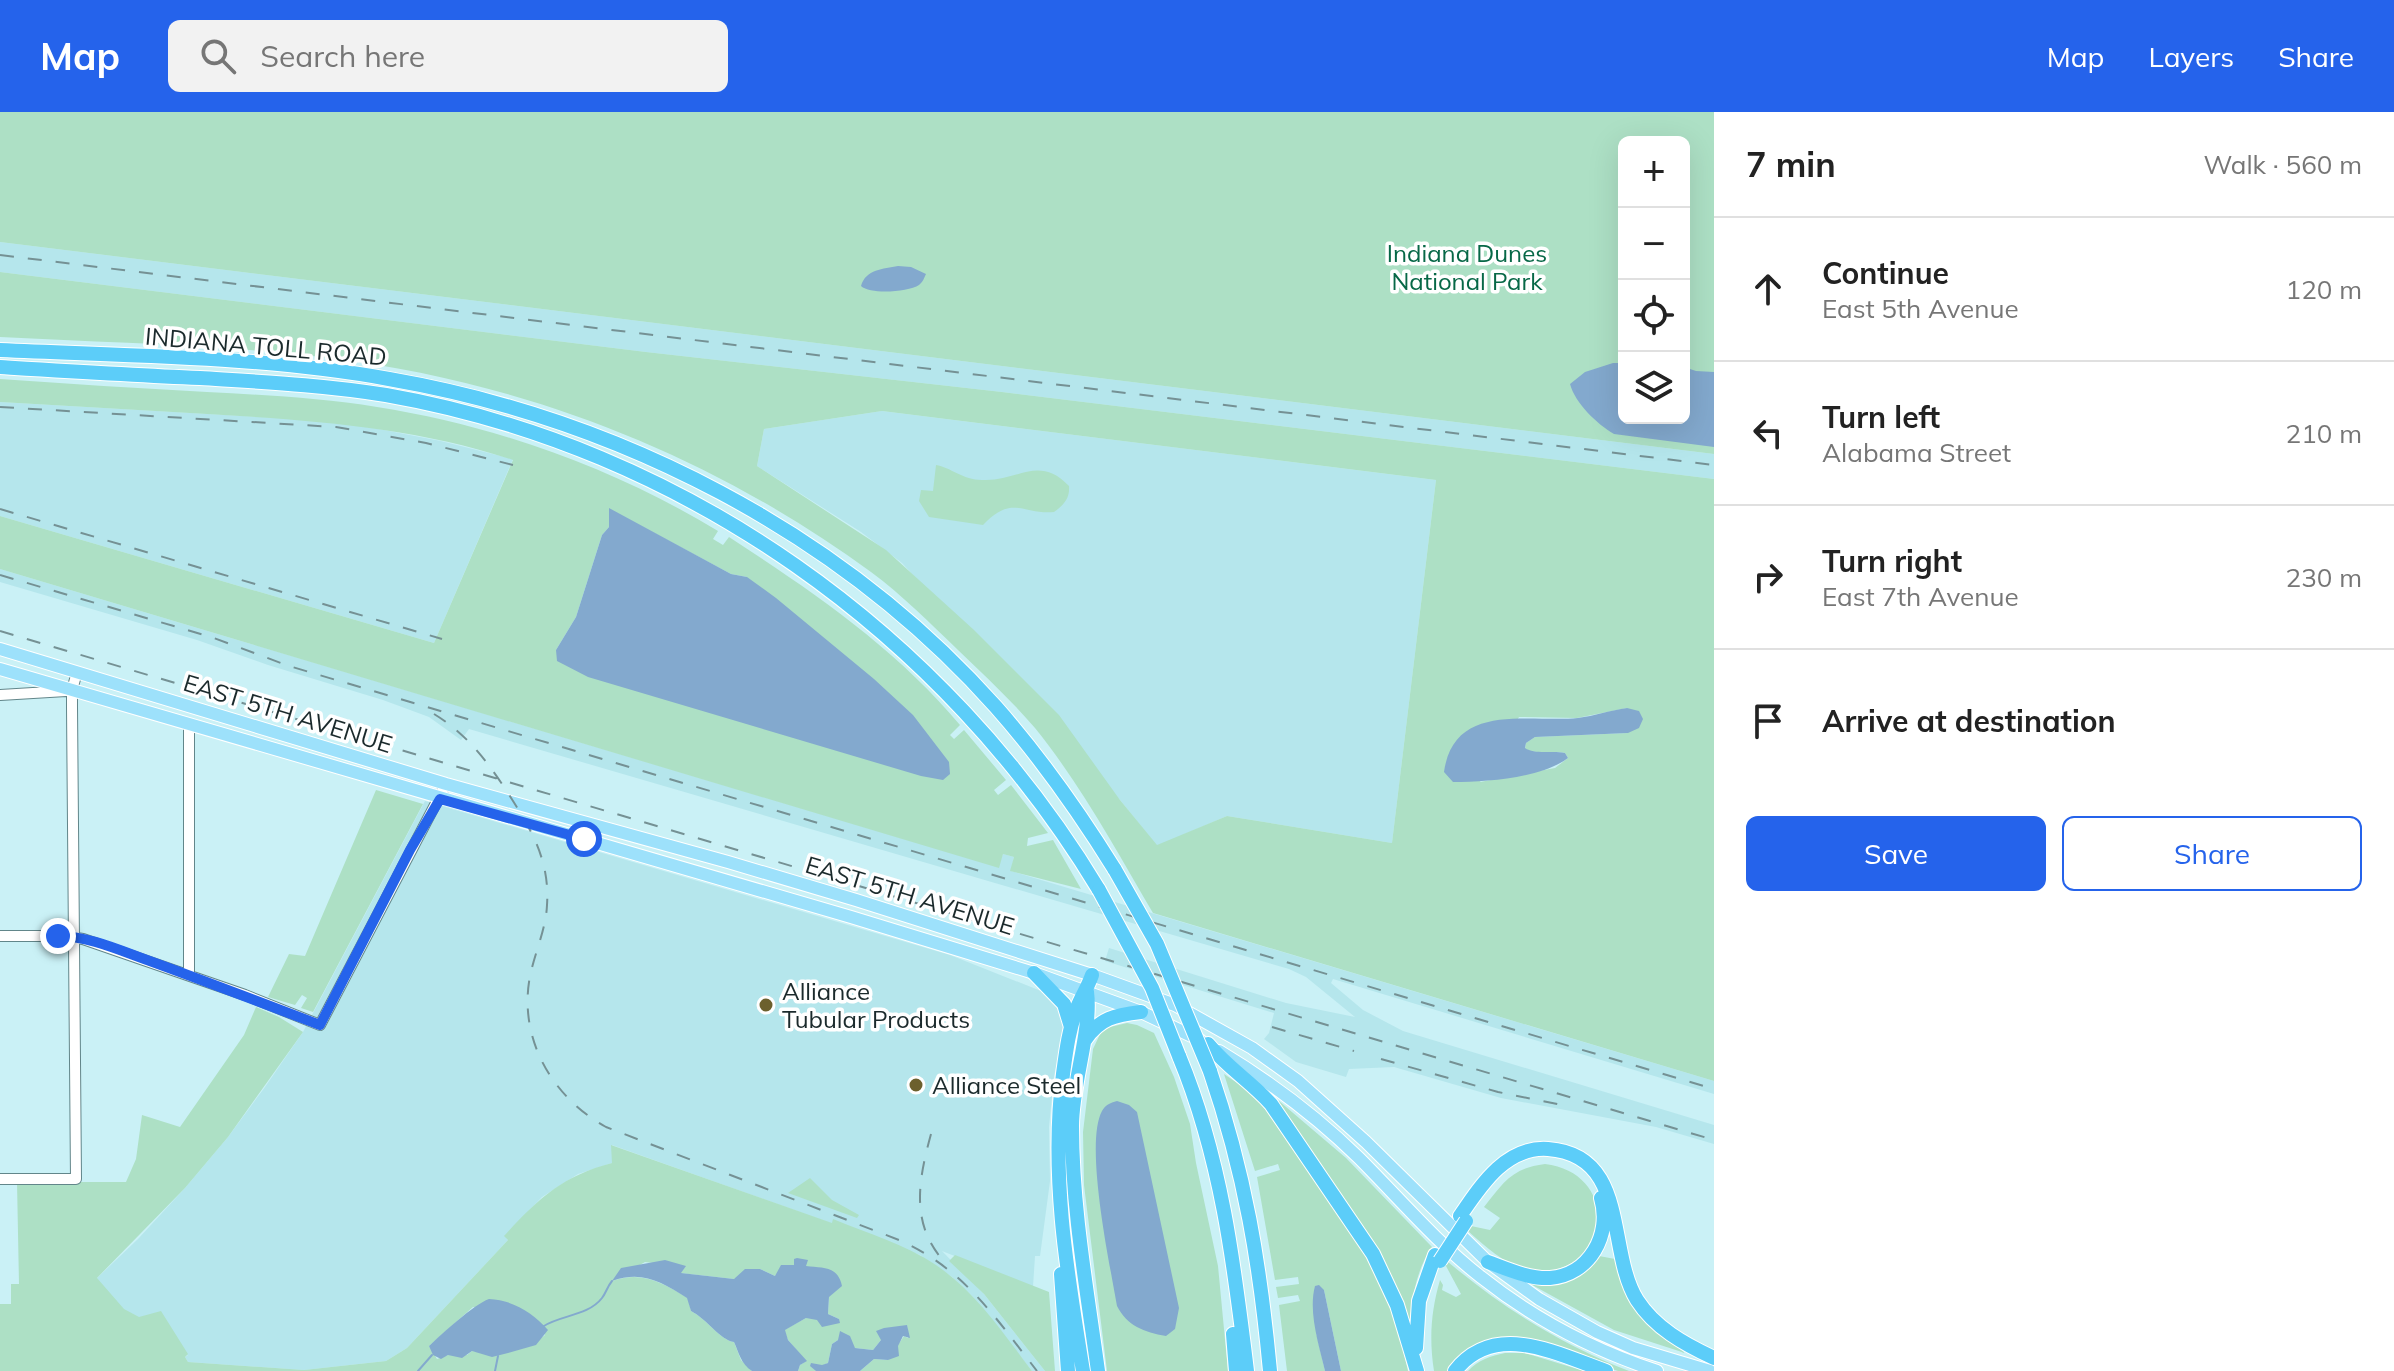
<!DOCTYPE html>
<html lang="en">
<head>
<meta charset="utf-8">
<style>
  body { margin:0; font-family:Mulish,sans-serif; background:#f2f2f2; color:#222 }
  .controls { position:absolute; right:24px; top:24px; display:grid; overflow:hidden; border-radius:12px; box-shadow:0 8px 32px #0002 }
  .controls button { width:72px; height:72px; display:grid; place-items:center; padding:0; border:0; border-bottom:2px solid #e0e0e0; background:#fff; color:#222; font:40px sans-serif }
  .stop { position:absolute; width:24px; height:24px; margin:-18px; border:6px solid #2563eb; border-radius:50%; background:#fff }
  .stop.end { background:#2563eb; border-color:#fff; box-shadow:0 2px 8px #0008 }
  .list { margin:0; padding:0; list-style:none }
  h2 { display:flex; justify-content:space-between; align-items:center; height:104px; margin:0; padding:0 32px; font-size:34px }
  h2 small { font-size:26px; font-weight:400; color:#767676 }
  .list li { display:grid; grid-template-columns:52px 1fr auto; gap:24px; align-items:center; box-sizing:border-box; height:144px; padding:0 32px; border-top:2px solid #e0e0e0 }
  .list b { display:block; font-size:30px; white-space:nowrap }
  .list p { margin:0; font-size:26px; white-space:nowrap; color:#767676 }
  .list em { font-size:26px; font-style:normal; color:#767676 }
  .actions { display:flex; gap:16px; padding:24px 32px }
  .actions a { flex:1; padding:18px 0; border:2px solid #2563eb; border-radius:12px; text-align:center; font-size:28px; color:#2563eb }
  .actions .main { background:#2563eb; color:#fff }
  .icon { flex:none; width:44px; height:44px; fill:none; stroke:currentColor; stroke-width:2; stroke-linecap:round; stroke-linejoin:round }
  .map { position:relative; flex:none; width:1714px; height:1259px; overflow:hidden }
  header { display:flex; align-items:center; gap:48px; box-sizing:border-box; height:112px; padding:0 40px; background:#2563eb; color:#fff }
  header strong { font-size:38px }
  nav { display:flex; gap:44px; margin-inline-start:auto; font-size:28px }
  .search { width:560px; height:72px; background:#f2f2f2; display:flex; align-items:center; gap:20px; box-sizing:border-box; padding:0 28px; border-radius:12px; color:#767676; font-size:30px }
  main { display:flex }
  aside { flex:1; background:#fff }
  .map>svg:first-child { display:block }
</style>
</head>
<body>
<header>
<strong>Map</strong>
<div class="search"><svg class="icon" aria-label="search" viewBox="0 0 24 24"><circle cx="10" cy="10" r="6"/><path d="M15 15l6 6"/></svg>Search here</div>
<nav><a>Map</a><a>Layers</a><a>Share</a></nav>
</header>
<main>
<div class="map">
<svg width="1714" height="1259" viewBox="0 0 1714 1259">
  <rect width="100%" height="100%" fill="#caf1f6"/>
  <path fill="#b5e6ec" d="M0,130L1714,342V367L1002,280L646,240L0,160Z
    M0,290L280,306L358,313L441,329L513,347L434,531L0,404Z
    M882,299L1436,368L1392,731L1227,704L1157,734L1120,688L902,451L861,420L757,354L764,317Z
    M0,457L998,755L1003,742L1014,745L1011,759L1714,969V982L1333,867L1331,871L1363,898L1403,919L1714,1013V1032L1656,1015L1501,986L1394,955L1349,957L1346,965L1296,950L1264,927L1269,921L1274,901L1105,849L1109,836L1286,891L1355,905L1306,865L1289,857L469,617L461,628L429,605L383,588L268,553L197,528L0,470Z
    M425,689L950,843L1041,879L1055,889L1063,902L1064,921L1054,964L1049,1015L1050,1069L1040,1144H1035L1033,1175L942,1139L984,1182L1045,1259H1032L973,1185L952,1165L920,1143L612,1033V1051L578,1062L542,1085L505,1124L508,1128L407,1236L386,1249L304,1258L188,1250L185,1245L188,1243L96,1239L72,1190L138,1127L185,1076L228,1025L265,975L303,920Z"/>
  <path fill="#ade0c5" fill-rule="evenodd" d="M0,0H1714V342L0,130ZM1624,30H1684V306H1624Z
    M0,160L646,240L1002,280L1714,367V969L1153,801C1116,738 1081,673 1035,616C1011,588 984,563 958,538C930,511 902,483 871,460C711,343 526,270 329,246C220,232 109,231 0,225ZM882,299L1436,368L1392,731L1227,704L1157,733L1120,688L1059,603L974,518L886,438L757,354L764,317ZM1627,596L1628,621L1535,625L1526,631L1525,637C1535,643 1552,638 1565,641L1568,646L1555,656L1480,670L1519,605L1577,606Z
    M0,267C69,272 138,276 207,280C264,283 321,286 377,295C497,314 614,356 718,419L713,427L723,433L729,425C812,479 896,536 960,613L950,623L954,627L964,618L1006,668L994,678L998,683L1011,673L1048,721L1028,726L1027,734L1053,728L1081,777L1010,759L1014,745L1003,742L999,756L0,457V404L434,531L513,348C415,315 309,308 207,302C138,298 69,294 0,290ZM609,397L731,462L747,465L556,538L576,505L602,423L609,415Z
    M936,353C950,355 963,368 982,368C1018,370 1038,342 1069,374C1070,386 1064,393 1054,400C1023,403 1012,382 983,413L929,405L919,389L921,378L933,379Z
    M376,678L423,692L313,900L301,896L307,886L302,883L295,893L268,885L289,842L305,844Z
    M256,895L279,905L303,920L228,1025L185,1076L97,1166L124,1197L139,1205L161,1199L188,1242L185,1245L188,1250L304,1258L386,1249L407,1236L508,1128L504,1124C538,1087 562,1064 612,1051L611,1033L832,1111L833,1107C867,1121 905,1132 936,1153C976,1180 1003,1221 1032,1259H860L874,1247L888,1248L904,1224L908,1226L907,1213L881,1228L873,1238L855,1236L838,1228L832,1232L828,1251L815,1257L816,1259H798L800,1253L806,1249L788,1228L784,1218L806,1206L839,1207L828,1202L829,1185L805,1154L796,1152L775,1164L760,1157L734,1167L680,1161L685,1155L645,1150L612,1169C642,1158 663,1171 688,1186L691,1199C707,1207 720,1228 734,1230L741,1248L752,1259H0V1192H11V1172H19L17,1070H126L136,1047L142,1003L180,1015L244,923ZM473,1195L531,1203L545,1223C522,1241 500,1242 472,1239L467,1243H448L437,1247L429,1234Z
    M1127,911L1137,913L1154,921L1174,965L1190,1012L1196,1051L1218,1154L1228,1259H1107L1084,1073L1083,1020L1093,937L1101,920L1110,915Z
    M1224,962L1252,981L1265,997L1368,1147L1397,1211L1408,1259H1341L1324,1178L1316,1220L1325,1259H1287L1279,1193L1300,1189L1298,1183L1278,1186L1276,1175L1299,1172L1298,1165L1275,1168L1257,1065L1280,1058L1278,1052L1255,1059Z
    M1275,989H1279L1346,1046L1432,1135C1417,1157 1413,1181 1410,1208H1407Z
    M1545,1052C1614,1060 1615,1146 1553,1158C1547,1159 1541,1162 1535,1161C1509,1156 1487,1136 1468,1119L1471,1114L1490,1118L1500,1106L1484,1095C1504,1070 1512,1056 1545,1052Z
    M810,1066L832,1088L859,1103L857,1106L788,1081Z
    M955,1143L1049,1180L1055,1259H1045L984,1182L949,1149Z
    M1599,1144L1615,1147L1621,1166L1651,1215L1685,1241L1614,1218L1525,1169C1559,1169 1577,1173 1599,1144Z
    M1448,1150C1503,1196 1562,1233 1629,1259H1618L1523,1228L1450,1259H1434C1429,1227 1431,1199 1440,1168L1443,1173L1442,1178L1456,1185L1461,1182L1446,1154Z
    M1505,1241H1525L1584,1259H1468C1478,1248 1491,1244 1505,1241Z"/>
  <path fill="#83a9ce" d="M898,154L911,155L926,162C924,166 923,170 919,173C908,180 871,183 861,174C866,157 883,157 898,154Z
    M1613,251H1624V306H1684V255L1696,259L1714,260V335L1614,322C1597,312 1575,291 1570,272L1585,260Z
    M609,396L731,462L747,465L776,486L874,567L913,603L949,650L950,662L943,668L921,664L588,565L557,549L556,538L576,505L602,423L609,415Z
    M1627,596L1639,599L1643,607L1639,616L1628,621L1535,625L1526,631L1525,636C1535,643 1553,638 1565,641L1568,646C1541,666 1487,670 1453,670L1444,660C1454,589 1529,611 1578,606C1594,604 1611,598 1627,596Z
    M1117,989L1129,993L1137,1000L1179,1196L1175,1217L1166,1224C1144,1220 1127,1214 1117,1194C1110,1153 1084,1032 1102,999C1105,993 1110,991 1117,989Z
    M797,1146L808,1148L806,1154C823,1156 838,1154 842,1174L829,1185L828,1202L839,1207L840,1211L822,1215L817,1208L806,1206L785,1218L788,1228L807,1249L800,1253L798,1259H752C741,1252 739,1241 734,1230C720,1228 707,1207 691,1199L687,1186C662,1170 642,1158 612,1169L621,1156L665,1148L686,1154L681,1161L734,1167L745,1157H760L775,1164L781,1153H794V1147Z
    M1319,1173L1324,1178L1341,1259H1325C1319,1233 1308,1200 1315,1174Z
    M489,1187C513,1188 533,1201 548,1218L536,1233L508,1241L492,1245L472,1239L462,1246L448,1243L441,1247L433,1243L429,1234C443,1221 473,1193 489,1187Z
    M907,1213L910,1226L903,1224L898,1234L899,1244L888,1248L874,1247L860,1259H816L810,1254L811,1251L822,1253L828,1251L832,1232L838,1228L840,1219L850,1224L855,1236L873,1238L881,1228L876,1219L884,1216Z"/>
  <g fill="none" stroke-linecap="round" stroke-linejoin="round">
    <path stroke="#83a9ce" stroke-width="2" d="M544,1214C561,1203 588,1204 602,1186C606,1181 607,1175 612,1169
      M418,1259L432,1243
      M495,1259L498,1244"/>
    <defs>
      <path id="minor" d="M0,583L66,579
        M0,824H63L83,827L245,883L320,913L446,672
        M189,863V613
        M0,1067H76L72,595V578L77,560"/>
      <path id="major" d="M0,537L446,672L728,750L856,788L1092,863L1175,893L1252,936L1298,969L1366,1030L1488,1150L1539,1187L1597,1220L1633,1236L1710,1259
        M0,557L851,805L1034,861L1141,900L1200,928
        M1219,939C1269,969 1317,1005 1359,1046C1399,1086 1436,1130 1481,1165C1534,1207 1593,1238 1657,1259"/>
      <path id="highway" d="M0,238C129,244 262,244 389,267C619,307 840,420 996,595C1041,646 1079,700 1115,758
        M0,255C67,259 133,263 200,266C262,270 324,273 386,283C683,335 944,521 1099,778
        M1034,861L1064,892L1071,915
        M1087,880C1092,919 1072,970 1072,1014C1072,1096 1087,1178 1098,1259
        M1085,928C1100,906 1115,903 1141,900
        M1208,932C1228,956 1250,969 1271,992L1373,1142L1397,1193L1417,1259
        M1179,944C1221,1045 1234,1151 1247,1259
        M1210,959C1245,1061 1260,1152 1270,1259
        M1460,1104C1481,1073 1506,1034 1548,1037C1630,1043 1606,1138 1637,1188C1655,1216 1684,1232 1714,1246
        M1488,1150C1507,1157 1529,1167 1550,1166C1589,1163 1612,1123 1601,1086
        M1061,1162L1068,1259
        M1233,1222L1236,1259
        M1416,1236L1419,1189L1435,1143
        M1083,1259C1067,1161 1050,1061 1063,962C1066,940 1069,916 1077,896C1081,885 1088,875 1092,863
        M1455,1259C1495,1208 1557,1242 1606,1259"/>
    </defs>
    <use href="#minor" stroke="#62868a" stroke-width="12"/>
    <use href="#major" stroke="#fff" stroke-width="14"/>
    <use href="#highway" stroke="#fff" stroke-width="16"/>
    <use href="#minor" stroke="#fff" stroke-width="10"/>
    <use href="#major" stroke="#9de1fb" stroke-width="12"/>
    <use href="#highway" stroke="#5ccdf9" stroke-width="14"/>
    <path stroke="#759194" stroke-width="2" stroke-dasharray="14 14" stroke-linecap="butt" d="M0,143L1714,353
      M0,295L336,315L426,331L513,353
      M0,397L442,527
      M0,463L211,525L289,554L1714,977
      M0,519L1714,1028
      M434,602C467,622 487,649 508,681C531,717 550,748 547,793C546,817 535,840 530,864C518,927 552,985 606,1015L899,1128C963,1156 995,1205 1037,1259
      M1272,915L1354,939
      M1381,947L1498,980L1562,993
      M931,1022C919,1066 910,1110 942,1147"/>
    <defs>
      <path id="highway-bridge" d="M1115,758L1157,832L1210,959
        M1099,778L1152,876L1179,944
        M1440,1149L1466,1109"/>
    </defs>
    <use href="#highway-bridge" stroke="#fff" stroke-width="16" stroke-linecap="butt"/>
    <use href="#highway-bridge" stroke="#5ccdf9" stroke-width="14"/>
  </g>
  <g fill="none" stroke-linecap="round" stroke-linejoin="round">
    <path stroke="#2563eb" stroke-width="10" d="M58,824C88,824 119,838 147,848C205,869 262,891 320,913L410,738L440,687L584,727"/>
  </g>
  <g fill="#6c602d" stroke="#fff" stroke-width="3">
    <circle cx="766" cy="893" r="8"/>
    <circle cx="916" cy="973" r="8"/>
  </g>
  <g text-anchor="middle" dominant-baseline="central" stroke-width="7" stroke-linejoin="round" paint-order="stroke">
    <g font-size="24" fill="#076847" stroke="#fff">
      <text x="1467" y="141">Indiana Dunes<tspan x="1467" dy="28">National Park</tspan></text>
    </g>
    <g font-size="24" fill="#1b2a2c" stroke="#fff">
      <text transform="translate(266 234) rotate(5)">INDIANA TOLL ROAD</text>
      <text transform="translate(288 601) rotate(17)">EAST 5TH AVENUE</text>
      <text transform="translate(910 783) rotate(17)">EAST 5TH AVENUE</text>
    </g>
    <g font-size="24" fill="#1b2a2c" stroke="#fff" text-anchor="start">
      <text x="782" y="879">Alliance<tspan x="782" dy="28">Tubular Products</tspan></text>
      <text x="932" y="973">Alliance Steel</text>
    </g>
  </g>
</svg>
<div class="controls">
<button>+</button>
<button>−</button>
<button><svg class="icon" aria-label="locate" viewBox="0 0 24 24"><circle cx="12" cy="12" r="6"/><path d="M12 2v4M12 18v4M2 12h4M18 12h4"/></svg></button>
<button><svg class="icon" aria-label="layers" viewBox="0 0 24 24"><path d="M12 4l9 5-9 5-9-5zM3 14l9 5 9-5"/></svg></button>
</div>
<div class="stop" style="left:584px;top:727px"></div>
<div class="stop end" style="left:58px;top:824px"></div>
</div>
<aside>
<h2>7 min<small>Walk · 560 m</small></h2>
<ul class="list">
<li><svg class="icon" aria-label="ahead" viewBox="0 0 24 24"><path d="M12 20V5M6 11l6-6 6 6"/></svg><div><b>Continue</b><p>East 5th Avenue</p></div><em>120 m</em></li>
<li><svg class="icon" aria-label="left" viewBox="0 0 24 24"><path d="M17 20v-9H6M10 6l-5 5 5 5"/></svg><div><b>Turn left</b><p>Alabama Street</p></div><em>210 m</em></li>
<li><svg class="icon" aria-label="right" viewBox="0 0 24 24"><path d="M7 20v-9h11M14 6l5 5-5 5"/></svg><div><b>Turn right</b><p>East 7th Avenue</p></div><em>230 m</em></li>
<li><svg class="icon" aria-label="arrive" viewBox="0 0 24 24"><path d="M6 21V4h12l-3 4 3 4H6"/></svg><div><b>Arrive at destination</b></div></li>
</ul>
<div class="actions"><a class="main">Save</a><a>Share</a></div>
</aside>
</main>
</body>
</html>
